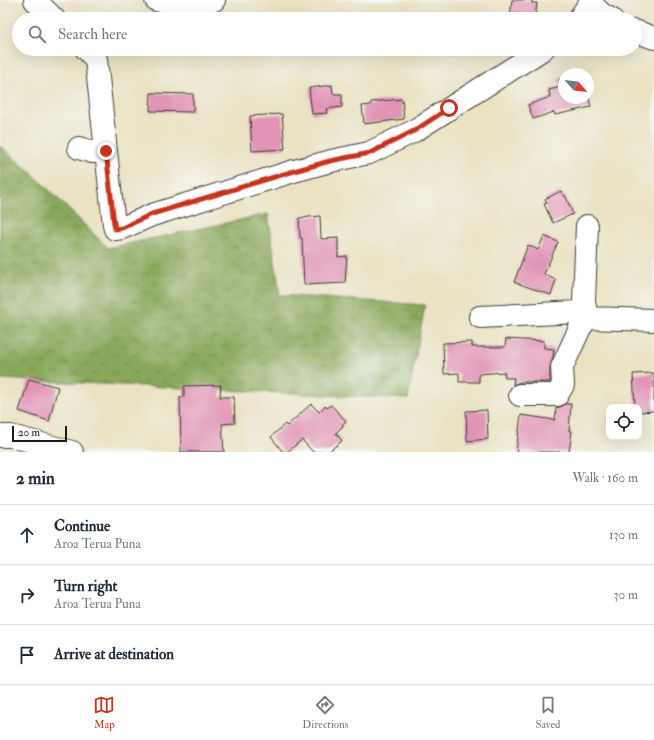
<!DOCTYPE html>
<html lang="en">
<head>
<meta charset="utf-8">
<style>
  body { margin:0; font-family:"IM FELL Double Pica",serif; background:#f2f2f3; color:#1f2937 }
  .controls { position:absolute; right:12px; bottom:12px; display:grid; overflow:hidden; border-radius:8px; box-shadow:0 4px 16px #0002 }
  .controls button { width:36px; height:36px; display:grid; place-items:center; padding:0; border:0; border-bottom:1px solid #e0e1e3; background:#fff; color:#1f2937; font:20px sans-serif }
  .compass { position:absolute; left:558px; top:68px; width:36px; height:36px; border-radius:50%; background:#fff; box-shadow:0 4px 16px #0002; rotate:117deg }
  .scale { position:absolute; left:12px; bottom:10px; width:55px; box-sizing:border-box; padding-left:4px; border:2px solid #1c1c1c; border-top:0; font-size:11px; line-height:14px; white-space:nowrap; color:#1c1c1c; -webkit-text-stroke:3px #f6f6f2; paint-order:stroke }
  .stop { position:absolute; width:12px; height:12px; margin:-9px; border:3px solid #c8321e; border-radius:50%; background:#fff }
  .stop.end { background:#c8321e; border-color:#fff; box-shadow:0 1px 4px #0008 }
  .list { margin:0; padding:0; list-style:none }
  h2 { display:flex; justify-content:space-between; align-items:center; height:52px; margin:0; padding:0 16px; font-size:17px }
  h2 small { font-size:13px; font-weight:400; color:#747a83 }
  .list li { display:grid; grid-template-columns:26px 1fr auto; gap:12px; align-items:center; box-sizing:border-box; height:60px; padding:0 16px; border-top:1px solid #e0e1e3 }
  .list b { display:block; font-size:15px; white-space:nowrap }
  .list p { margin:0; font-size:13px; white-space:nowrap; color:#747a83 }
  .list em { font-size:13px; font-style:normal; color:#747a83 }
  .icon { flex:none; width:22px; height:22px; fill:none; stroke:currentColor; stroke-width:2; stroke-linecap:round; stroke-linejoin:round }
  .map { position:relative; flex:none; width:654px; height:452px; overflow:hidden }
  .search { position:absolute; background:#fff; box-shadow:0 4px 16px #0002; left:12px; right:12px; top:12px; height:44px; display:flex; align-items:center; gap:10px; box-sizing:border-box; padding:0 14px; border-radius:22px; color:#747a83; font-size:15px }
  .sheet { height:232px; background:#fff }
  nav { display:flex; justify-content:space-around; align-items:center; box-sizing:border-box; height:56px; border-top:1px solid #e0e1e3; background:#fff; font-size:11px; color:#747a83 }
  nav a { display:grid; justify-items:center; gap:2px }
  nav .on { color:#c8321e }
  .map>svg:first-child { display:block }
</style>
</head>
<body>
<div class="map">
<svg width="654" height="452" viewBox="0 0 654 452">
  <defs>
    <pattern id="forest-crowns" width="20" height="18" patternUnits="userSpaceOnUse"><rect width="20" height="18" fill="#8aa85c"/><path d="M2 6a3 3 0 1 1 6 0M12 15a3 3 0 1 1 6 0" fill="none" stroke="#70884b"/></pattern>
  </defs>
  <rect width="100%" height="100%" fill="#f6f6f2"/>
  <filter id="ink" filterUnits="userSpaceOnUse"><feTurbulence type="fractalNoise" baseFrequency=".025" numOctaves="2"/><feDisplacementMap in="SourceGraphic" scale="8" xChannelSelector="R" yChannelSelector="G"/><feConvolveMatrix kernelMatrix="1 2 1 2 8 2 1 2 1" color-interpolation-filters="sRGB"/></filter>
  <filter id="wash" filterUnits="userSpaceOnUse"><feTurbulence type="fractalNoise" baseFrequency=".012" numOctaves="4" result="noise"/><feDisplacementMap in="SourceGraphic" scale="16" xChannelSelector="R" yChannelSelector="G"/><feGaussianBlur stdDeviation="0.9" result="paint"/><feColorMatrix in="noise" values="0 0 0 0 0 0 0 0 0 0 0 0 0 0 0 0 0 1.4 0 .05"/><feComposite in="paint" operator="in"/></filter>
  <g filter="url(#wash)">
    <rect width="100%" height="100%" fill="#eae2c3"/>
    <path fill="url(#forest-crowns)" stroke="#53623c" d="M0,146L36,177L108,248L268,214L280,295L425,305L408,399L0,379Z"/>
    <g id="blocks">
      <path fill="#e194b5" d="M512,0H532V3H537L535,19H510Z
        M564,78V98H588V94L591,107L555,115L554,112L533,119L528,105L550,97L549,90L560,87L559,79Z
        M332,85L333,94H342V107L326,109L327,113L312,114L309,88Z
        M151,93L193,94V112L150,111Z
        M402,99L404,119L364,124L362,106L371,105V102Z
        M282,114L285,149L252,151L250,116Z
        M561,191L563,196L565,195L573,214L553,223L544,204L547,203L545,199Z
        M320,216L321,239L338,238V257L347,256L345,283L304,285L302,238H300L299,218Z
        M544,236L558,242L544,274L556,280L551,295L514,282L528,245L538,250Z
        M506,339L544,341V348L554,349L553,357L550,367V382H520L513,385L514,378H505L504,372L479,374V382H459V373L444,374L443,343L472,342V347H505Z
        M654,373V411L639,412V407H635L633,374Z
        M29,379L58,387L49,421L19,411Z
        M221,385L220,397H234L235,423L222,424L224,452H181L180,397H184V386Z
        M311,404L319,412L325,406L327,408L331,405L346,421L342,425L343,426L336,433L342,441L328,452H313L302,440L287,452H283L271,437L285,424L287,426Z
        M565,404H571L569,431H572L569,452H516L521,415L555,420L556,408L563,406Z
        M487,410L488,439L467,441L466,411Z"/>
    </g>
  </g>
  <g filter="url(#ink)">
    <use href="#blocks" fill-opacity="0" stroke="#3b3a35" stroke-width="1"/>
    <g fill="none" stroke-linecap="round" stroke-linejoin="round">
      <defs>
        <path id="minor" d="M35,0L54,19
          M156,0C176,4 195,8 214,0
          M590,3L603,15L611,19
          M579,19L592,0
          M635,31L654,38
          M86,49L96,59L114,225L115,229L122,228L152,215L294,171L331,161L369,153L414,131L543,49
          M79,148L92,152L106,151
          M587,226L584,301L587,318
          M480,317L578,312L587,318
          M520,395H557L563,385L562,367L580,328L587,318L654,320
          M0,436H11L72,452"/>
      </defs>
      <use href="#minor" stroke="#3b3a35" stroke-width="24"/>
      <use href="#minor" stroke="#fff" stroke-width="22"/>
    </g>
  </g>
  <g fill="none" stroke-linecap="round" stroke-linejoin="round" filter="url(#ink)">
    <path stroke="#c8321e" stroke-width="5" d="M106,151L114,224L115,229L122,228L152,214L294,171L330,161L370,153L414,131L449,108"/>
  </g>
</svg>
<div class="controls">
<button><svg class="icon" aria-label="locate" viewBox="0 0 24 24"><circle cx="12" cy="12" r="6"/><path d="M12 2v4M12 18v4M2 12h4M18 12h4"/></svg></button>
</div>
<svg class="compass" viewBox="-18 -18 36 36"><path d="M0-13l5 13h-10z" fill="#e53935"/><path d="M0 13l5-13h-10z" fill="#747a83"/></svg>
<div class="scale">20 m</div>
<div class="stop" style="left:449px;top:108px"></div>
<div class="stop end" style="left:106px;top:151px"></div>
<div class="search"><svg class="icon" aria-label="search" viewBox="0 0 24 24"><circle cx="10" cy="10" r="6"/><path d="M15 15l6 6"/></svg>Search here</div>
</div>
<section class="sheet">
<h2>2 min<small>Walk · 160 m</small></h2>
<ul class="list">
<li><svg class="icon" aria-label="ahead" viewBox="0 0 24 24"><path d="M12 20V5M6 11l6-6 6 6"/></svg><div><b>Continue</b><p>Aroa Terua Puna</p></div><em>130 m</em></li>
<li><svg class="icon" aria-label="right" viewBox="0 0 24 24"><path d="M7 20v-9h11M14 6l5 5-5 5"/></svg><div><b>Turn right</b><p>Aroa Terua Puna</p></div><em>30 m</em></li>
<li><svg class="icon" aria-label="arrive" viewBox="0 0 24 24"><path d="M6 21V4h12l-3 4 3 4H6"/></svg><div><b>Arrive at destination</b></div></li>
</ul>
</section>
<nav>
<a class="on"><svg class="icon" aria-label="map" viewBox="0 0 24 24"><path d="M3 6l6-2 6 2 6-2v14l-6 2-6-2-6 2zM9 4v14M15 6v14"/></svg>Map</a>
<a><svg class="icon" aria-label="directions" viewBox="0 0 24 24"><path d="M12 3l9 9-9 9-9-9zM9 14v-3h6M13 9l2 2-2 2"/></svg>Directions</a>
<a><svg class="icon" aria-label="saved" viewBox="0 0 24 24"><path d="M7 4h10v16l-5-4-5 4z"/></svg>Saved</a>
</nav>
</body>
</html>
